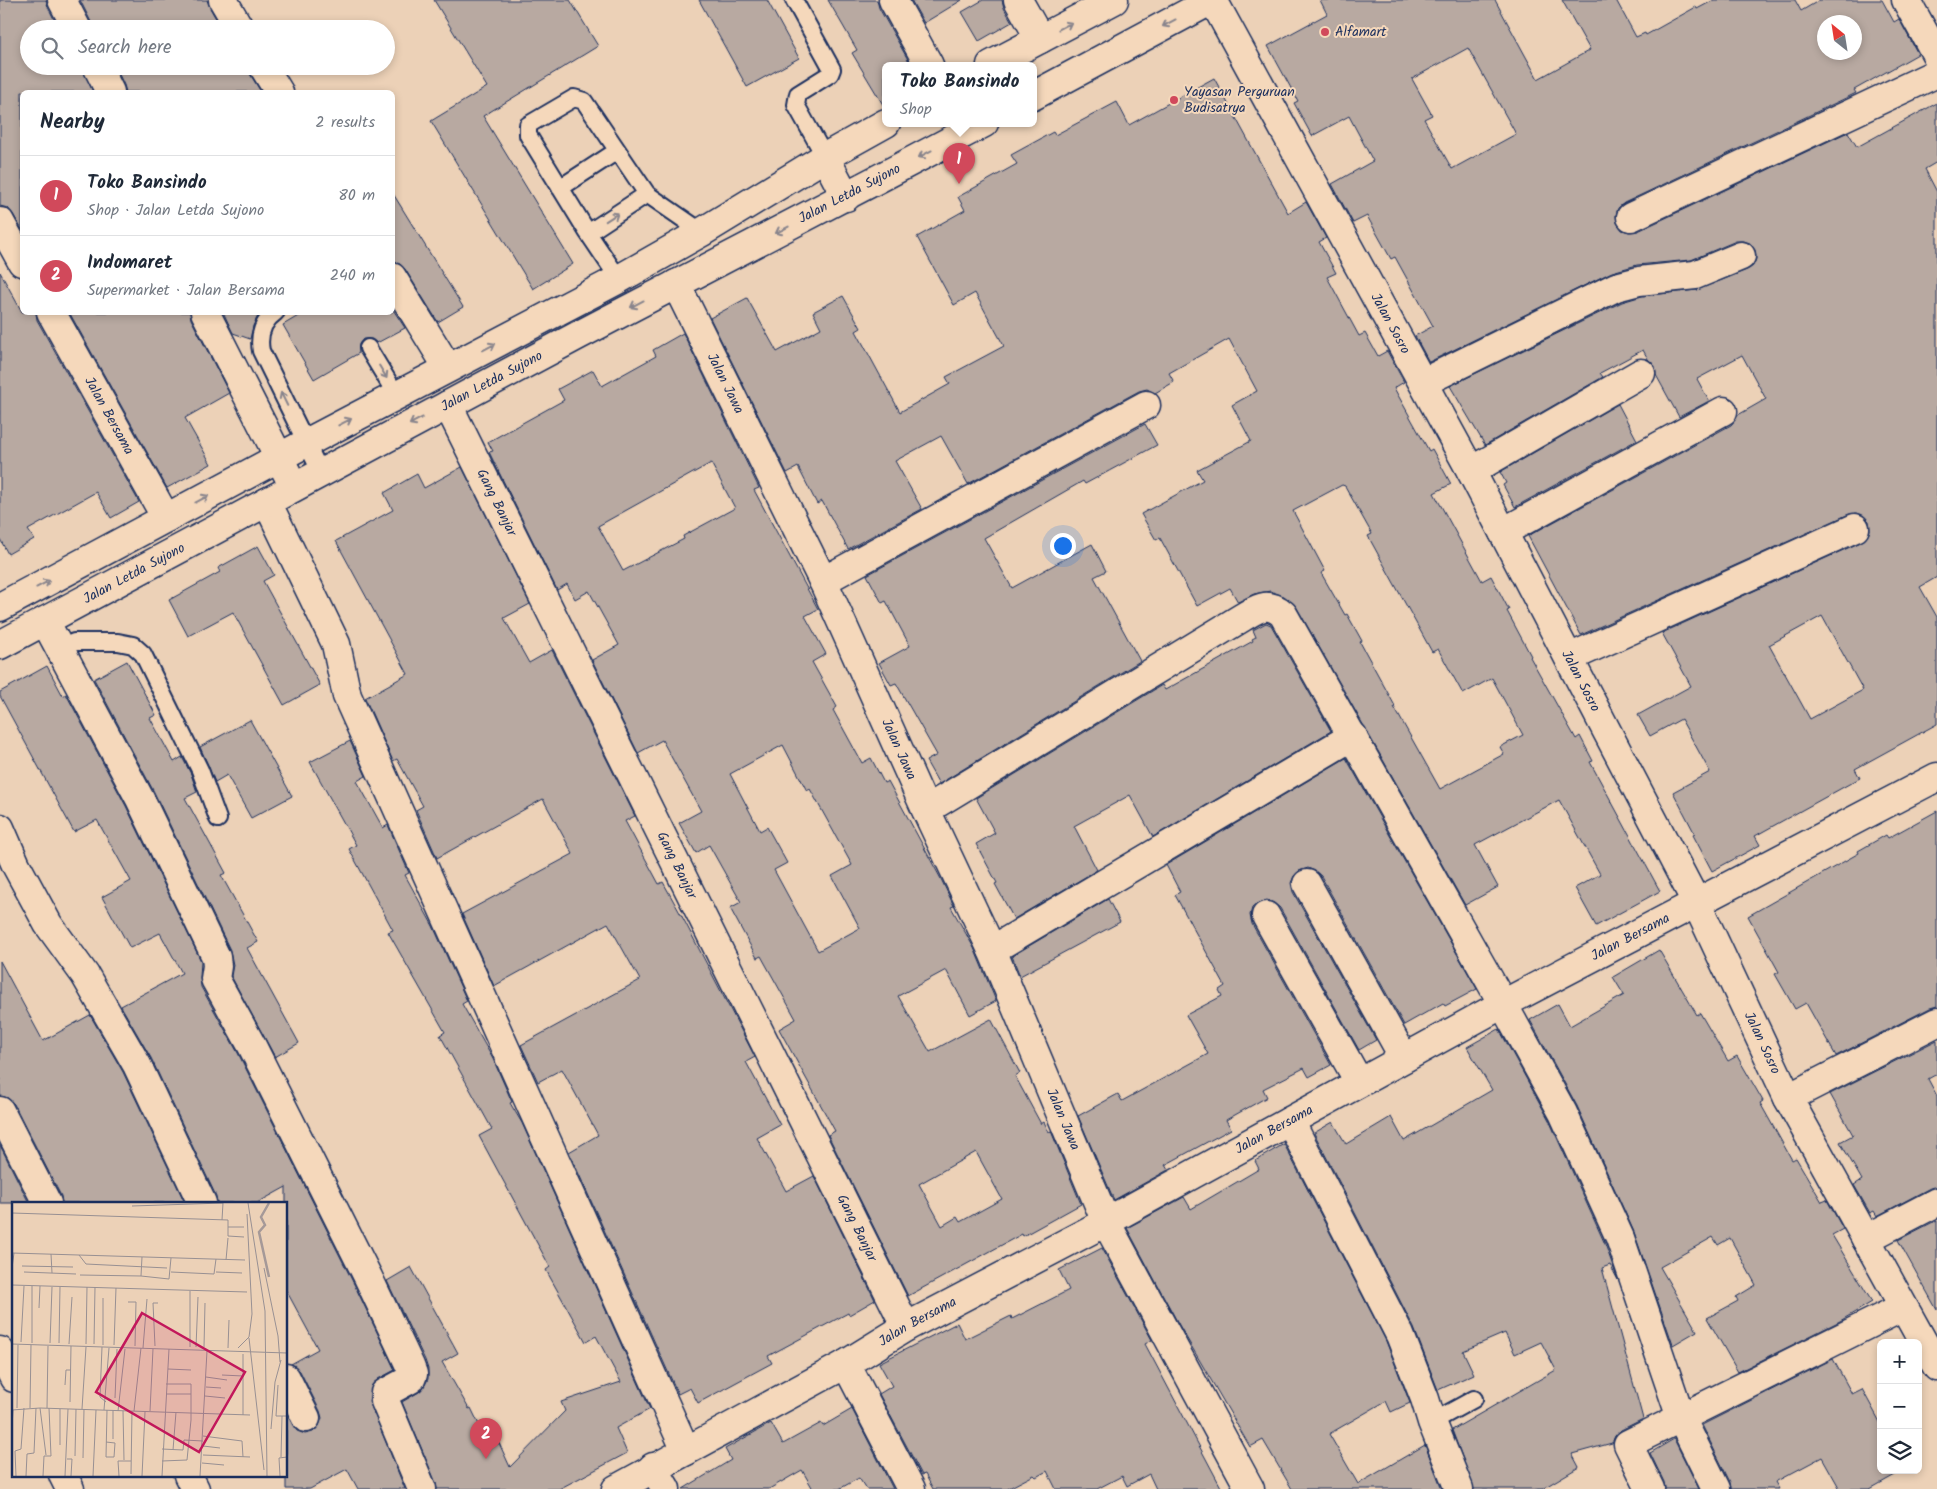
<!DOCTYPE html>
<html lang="en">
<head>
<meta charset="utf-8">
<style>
  body { margin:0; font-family:Kalam,sans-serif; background:#f6f6f7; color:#1f2937 }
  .controls { position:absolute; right:15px; bottom:15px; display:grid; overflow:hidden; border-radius:8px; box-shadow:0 2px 8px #0003 }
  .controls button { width:45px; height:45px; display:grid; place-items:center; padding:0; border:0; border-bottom:1px solid #e0e1e3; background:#fff; color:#1f2937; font:25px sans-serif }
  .compass { position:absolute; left:1817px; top:15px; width:45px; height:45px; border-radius:50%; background:#fff; box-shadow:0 2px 8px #0003; rotate:330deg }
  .you { position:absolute; left:1062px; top:545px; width:18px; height:18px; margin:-12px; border:4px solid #fff; border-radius:50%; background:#1a73e8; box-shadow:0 0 0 8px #1a73e833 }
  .badge { display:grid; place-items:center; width:32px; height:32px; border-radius:50%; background:#d1495b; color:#fff; font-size:16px; font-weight:700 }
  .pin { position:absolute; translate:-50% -41px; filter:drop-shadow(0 1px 2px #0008) }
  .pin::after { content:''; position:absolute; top:26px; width:18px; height:15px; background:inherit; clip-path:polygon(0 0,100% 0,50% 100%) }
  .popup { position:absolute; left:882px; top:62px; width:155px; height:65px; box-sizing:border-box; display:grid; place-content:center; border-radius:8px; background:#fff; filter:drop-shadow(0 1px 4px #0005); font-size:16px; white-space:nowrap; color:#747a83 }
  .popup b { font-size:19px; color:#1f2937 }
  .popup::after { content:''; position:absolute; left:50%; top:100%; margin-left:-10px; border:10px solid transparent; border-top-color:#fff }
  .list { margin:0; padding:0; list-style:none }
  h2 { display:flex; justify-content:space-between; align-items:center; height:65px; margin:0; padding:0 20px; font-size:21px }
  h2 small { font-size:16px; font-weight:400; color:#747a83 }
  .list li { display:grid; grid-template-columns:32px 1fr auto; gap:15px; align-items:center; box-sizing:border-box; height:80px; padding:0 20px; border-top:1px solid #e0e1e3 }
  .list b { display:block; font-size:19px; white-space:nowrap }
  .list p { margin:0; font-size:16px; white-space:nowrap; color:#747a83 }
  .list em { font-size:16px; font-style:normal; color:#747a83 }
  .icon { flex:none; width:28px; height:28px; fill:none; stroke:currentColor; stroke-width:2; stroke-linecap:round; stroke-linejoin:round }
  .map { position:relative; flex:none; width:1937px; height:1489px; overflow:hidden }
  .search { position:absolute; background:#fff; box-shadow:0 2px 8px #0003; left:20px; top:20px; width:375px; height:55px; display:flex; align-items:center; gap:12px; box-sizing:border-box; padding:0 18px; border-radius:28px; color:#747a83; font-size:19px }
  .panel { position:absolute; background:#fff; box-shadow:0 2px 8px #0003; left:20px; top:90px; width:375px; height:225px; border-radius:8px }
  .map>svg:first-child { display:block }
</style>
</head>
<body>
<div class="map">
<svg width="1937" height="1489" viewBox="0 0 1937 1489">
  <rect width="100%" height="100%" fill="#ecd1b7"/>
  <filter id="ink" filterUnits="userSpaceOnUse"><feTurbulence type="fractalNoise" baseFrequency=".02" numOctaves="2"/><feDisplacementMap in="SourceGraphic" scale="10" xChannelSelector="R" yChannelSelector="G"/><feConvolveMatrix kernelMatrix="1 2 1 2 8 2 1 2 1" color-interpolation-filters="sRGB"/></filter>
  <g filter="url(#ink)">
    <path fill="#b8a9a1" stroke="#1b2f5e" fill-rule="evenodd" d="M0,0H46L48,7L59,29H29V66H82L93,92H22V230L13,214L8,208L0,206Z
      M80,0H207L210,8L222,29H92L91,22Z
      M434,0H570L598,46L483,116L573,264L533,289L431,121L487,87Z
      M699,0H767L799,58L747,87Z
      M828,0H877L879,8L911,65H885V108L852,53L857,50Z
      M911,0H962L924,23Z
      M983,0H1002L1004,8L1012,22L979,41L962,12Z
      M1320,0H1495L1538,79L1590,50L1562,0H1616L1636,37L1645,33L1646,35L1696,7L1697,9L1714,0H1795L1801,11L1820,0H1882L1894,22L1899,19L1918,54L1854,90L1856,93L1848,97L1624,203L1618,208L1616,215L1617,223L1622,230L1629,232L1638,231L1848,132L1857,147L1937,103V162L1925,169L1937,192V577L1920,587L1937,617V724L1855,769L1860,778L1755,836L1760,845L1712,871L1693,835L1695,834L1673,792L1710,772L1681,719L1650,736L1638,715L1691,686L1662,633L1861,542L1867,537L1870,530L1869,521L1864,516L1857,513L1849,514L1581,635L1528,536L1731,425L1736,419L1738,415L1766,399L1742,355L1697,379L1709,401L1679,417L1656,375L1655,366L1648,359L1643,350L1600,373L1603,377L1485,445L1450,386L1622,302L1642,296L1697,290L1747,270L1753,266L1756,259L1755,250L1750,243L1744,241H1736L1691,260L1637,265L1612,272L1429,362L1415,336L1433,326L1395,257L1391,259L1367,216L1353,223L1332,184L1373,161L1349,116L1312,136L1294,103L1298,101L1268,46L1327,14ZM1824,22H1854V52H1824ZM1468,48L1516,134L1452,169L1424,119L1432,115L1412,79ZM1822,616L1863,690L1810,719L1769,645Z
      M115,66H247L250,74L261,92H126L124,85Z
      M1214,78L1288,213L1306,202L1326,238L1319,242L1336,273L1327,277L1359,336L1365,333L1378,356L1387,351L1404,382L1394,388L1429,451L1432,449L1451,484L1434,493L1482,581L1491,576L1509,610L1507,611L1531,656L1530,657L1576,739L1580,736L1593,761L1590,762L1660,891L1596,926L1575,888L1600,874L1559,800L1475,845L1498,887L1465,905L1296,606L1284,596L1270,591L1254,594L1238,602L1230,588L1197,606L1160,538L1156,540L1141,514L1203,480L1197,470L1251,441L1232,405L1257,391L1229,339L1169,373L1174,382L1155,393L1147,389L1139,391L968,484L941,436L895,461L922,509L848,549L822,501L817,504L798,467L787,473L710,318L747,298L777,352L821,328L813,312L843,296L861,328L856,331L900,412L950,384L946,377L1004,346L975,293L954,305L917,237L965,210L958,197L1017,164L1011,155L1053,132L1055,135L1117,102L1129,125ZM1342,485L1345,486L1372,534L1368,536L1432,652L1438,649L1463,694L1492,678L1523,735L1500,747L1504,754L1440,789L1394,707L1395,706L1360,642L1362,641L1347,614L1345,615L1321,573L1325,571L1293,511Z
      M392,192L463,307L438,322L405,269L400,264L392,262Z
      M0,272L22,312H36L37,320L139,502L111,518L96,492L28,530L34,539L8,554L0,539Z
      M392,308L405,328L377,343L372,339H363L359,344V353L314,379L283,325L305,312H392Z
      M69,312H190L191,319L229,393L185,418L211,464L167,488Z
      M223,312H260L253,326L250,339L233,333Z
      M683,333L759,488L754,490L818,609L805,616L826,654L812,662L837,707L833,710L862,763L871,758L884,783L888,781L941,879L954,906L951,907L974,948L996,1001L970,1015L946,970L898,996L930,1052L991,1019L1020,1073L1015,1076L1041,1124L1044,1122L1049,1132L1051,1131L1081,1204L1023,1236L1022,1234L908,1296L828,1135L835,1131L779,1029L796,1019L761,956L757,958L730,908L741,902L709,845L696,853L679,823L701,811L662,740L638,753L592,660L619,645L589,591L575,599L567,584L557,590L489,452L493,451L488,442L564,400L558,389L593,370L602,386L656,356L653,350ZM711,463L735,508L683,536L684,539L623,571L598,526ZM783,745L807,791L810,789L852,865L832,876L860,928L818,951L774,870L787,863L767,827L760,831L730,774ZM976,1152L1002,1199L960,1222L957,1217L942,1226L919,1184Z
      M1618,404L1637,440L1515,507L1503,485L1506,483L1500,472Z
      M1145,424L1157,445L1085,484L1083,481L984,538L1012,588L1092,544L1106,571L1094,577L1140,661L939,784L926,761L937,755L896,683L891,685L879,663L910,646L886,601L882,603L867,575Z
      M462,467L530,604L504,618L529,663L552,650L635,816L625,821L659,884L663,882L685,922L755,1057L746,1062L780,1125L757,1138L786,1191L814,1176L875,1300L849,1315L848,1313L768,1356L772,1363L698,1403L690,1388L678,1394L569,1152L598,1135L562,1069L538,1082L521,1045L640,980L608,923L494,986L462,914L573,854L543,799L437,858L416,810L423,806L397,759L393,761L365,698L408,674L336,541L393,510L384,493L417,474L424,488Z
      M258,546L274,575L263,581L320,685L284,705L233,612L188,636L169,600L220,572L218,568Z
      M1266,623L1271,625L1331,731L1153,837L1130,795L1074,826L1097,870L1014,919L995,884L997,883L976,844L995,833L976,798L1162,685L1165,690L1253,641L1252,639L1256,637L1253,630Z
      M127,661L156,715L150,718L174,762L182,757L191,774L197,792L185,798L226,873L221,875L258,942L247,948L299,1043L275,1057L231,976L233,965L230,950L154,792L94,679Z
      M47,666L63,696L66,694L126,806L201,961L200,977L201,987L238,1053L354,1284L395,1370L378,1379L372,1385L369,1401L405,1489H358L347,1469L310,1489H286V1413L297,1431L305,1434L313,1432L319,1426L322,1418L320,1411L300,1371L291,1364L318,1349L286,1290V1187L257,1203H217L216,1196L151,1058L121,1006L182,973L160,933L130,948L102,897L131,881L97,820L74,832L0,696V692Z
      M250,720L292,796L251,818L227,775L215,782L200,747Z
      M350,741L366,776L357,781L383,828L388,825L409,873L405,875L433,926L467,1001L462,1004L493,1059L512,1102L510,1103L522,1123L650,1409L616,1428L627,1453L559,1489H437L436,1483L402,1402L419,1392L425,1385L428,1379V1369L425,1360L387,1281L411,1267L458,1353L442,1362L469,1409L471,1408L490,1447L499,1443L510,1467L565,1411L561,1402L621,1382L596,1336L586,1342L546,1270L550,1267L479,1136L492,1129L440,1035L445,1032L388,932L393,930L349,849L356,845L310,762Z
      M1346,758L1477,989L1445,1006L1443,1003L1404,1025L1321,876L1315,871L1308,868L1299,871L1294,876L1291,883L1293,892L1376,1040L1359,1050L1280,908L1274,903L1267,900L1258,903L1252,908L1250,915L1252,924L1331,1065L1309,1077L1304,1068L1263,1089L1267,1097L1226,1120L1231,1129L1165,1165L1168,1170L1114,1200L1078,1116L1118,1094L1122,1101L1208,1054L1186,1015L1222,996L1219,990L1225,986L1175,895L1180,892L1166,865Z
      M1937,811V1006L1930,1008L1836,1056L1806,1003L1795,1009L1775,974L1779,972L1748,916L1859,853L1858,851L1886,835L1888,838Z
      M1108,899L1120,922L1020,976L1012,956Z
      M1659,950L1697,1015L1700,1013L1728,1061L1737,1056L1763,1101L1760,1103L1792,1160L1796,1158L1822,1202L1827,1200L1843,1229L1832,1235L1872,1302L1840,1321L1738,1372L1707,1318L1738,1301L1736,1297L1756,1285L1730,1238L1718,1245L1713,1237L1660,1267L1697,1331L1673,1345L1634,1232L1577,1106L1530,1020L1558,1004L1570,1026L1624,995L1613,977Z
      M0,961L43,1041L90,1015L123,1072L185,1203H62L61,1196L14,1104L8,1098L0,1096Z
      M1499,1029L1549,1120L1605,1244L1618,1280L1610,1265L1602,1268L1643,1419L1621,1430L1615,1436L1612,1443L1572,1454L1579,1467L1542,1489H1474L1452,1430L1556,1370L1541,1342L1515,1354L1505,1333L1463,1351L1474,1374L1438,1390L1414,1328L1314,1133L1333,1122L1346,1144L1391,1117L1404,1141L1492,1090L1467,1047Z
      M1937,1040V1074L1928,1079L1937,1096V1186L1930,1188L1877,1216L1874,1211L1870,1213L1854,1185L1862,1180L1840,1142L1853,1135L1830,1094Z
      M1284,1144L1386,1341L1410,1403L1391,1412L1386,1401L1329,1434L1358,1484L1425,1445L1442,1489H1292L1263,1440L1250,1447L1179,1325L1127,1228L1184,1197L1191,1209L1259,1169L1255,1161Z
      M0,1145L29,1203H0Z
      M1937,1220V1310L1898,1240Z
      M1102,1248L1152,1340L1145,1344L1222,1489H1156L1149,1474L1127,1486L1122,1476L1097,1489H1056L1047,1471L1036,1477L1034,1475L1007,1489H933L925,1474L922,1475L879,1394L892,1386L879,1363L957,1323L965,1339L1011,1316L1012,1319L1069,1290L1059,1270Z
      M1833,1359L1852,1394L1862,1389L1881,1424V1470H1904L1870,1489H1840L1822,1457L1775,1482L1779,1489H1731L1730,1482L1702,1425Z
      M852,1409L893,1489H866L859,1478L839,1489H813L802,1470L769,1489H683L731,1460L725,1449L771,1423L783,1444L821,1423L823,1426Z
      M1674,1439L1699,1489H1665L1664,1482L1650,1453Z"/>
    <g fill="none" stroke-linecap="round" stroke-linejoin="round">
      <defs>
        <path id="service" d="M794,0L832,69L830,74L798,94L796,105L825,157
          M560,188L617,151
          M588,233L528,135V125L574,98L584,101L647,194
          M619,279L588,233L647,194L702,232
          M276,312C263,321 258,335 261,351L321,473
          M368,348L397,396
          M60,648L74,642H118L133,645L143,654L200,770L218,819
          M1432,1422L1474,1399"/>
        <g id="minor">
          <path d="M62,0L77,29"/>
          <path d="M223,0L240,29"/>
          <path d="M893,0L929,65"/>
          <path d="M1018,0L1040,39"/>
          <path id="s1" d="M1213,0L1471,471L1696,902L1788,1098L1937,1367"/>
          <path d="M1906,0L1937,56"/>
          <path d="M97,66L110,92"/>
          <path d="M263,66L279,92"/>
          <path d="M1631,217L1937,73"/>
          <path d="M0,222L22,262"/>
          <path d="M392,277L448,368"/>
          <path id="s2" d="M676,284L823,581L926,810L992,950L1106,1222L1250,1489"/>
          <path id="s3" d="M51,312L166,518"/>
          <path d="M205,312L294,487"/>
          <path d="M1424,382L1616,287L1639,281L1695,275L1741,256"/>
          <path id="s4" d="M448,405L906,1327"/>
          <path d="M1471,471L1641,373"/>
          <path d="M267,502L336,644L347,696L686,1451"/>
          <path d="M1503,532L1723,411"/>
          <path d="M823,581L1146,405"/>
          <path d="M45,621L140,799L216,957L217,966L215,979L252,1046L368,1277L410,1366L413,1374L411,1379L385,1393V1401L422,1489"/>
          <path d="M1569,658L1855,528"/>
          <path d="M926,810L1243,617C1259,608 1267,601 1283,614L1503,1004L1563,1113L1620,1238L1681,1418L1716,1489"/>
          <path d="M0,828L16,865L48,924L85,975L137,1065L202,1203"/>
          <path d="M1307,884L1404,1058"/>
          <path d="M1266,916L1359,1082"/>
          <path d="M992,950L1353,736"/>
          <path d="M1788,1098L1937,1022"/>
          <path d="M0,1111L47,1203"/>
          <path d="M1290,1121L1400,1335L1425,1399L1432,1422L1459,1489"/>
          <path d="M1866,1239L1937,1202"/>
          <path d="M0,1351L14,1378"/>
          <path d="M846,1364L911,1489"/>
          <path d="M286,1378L306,1418"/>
          <path d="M653,1467L666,1489"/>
          <path d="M63,1475L70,1489"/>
          <path d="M188,1475L195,1489"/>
          <path id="s5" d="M616,1489L846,1364L906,1327L1106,1222L1503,1004L1937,777"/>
          <path d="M1650,1489L1628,1444L1903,1307"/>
        </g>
        <g id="trunk">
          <path d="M991,65L1114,0"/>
          <path d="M1033,96L1212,0"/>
          <path d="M825,157L846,197"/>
          <path d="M0,607L306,443L619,279L702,232L825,157L886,123"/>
          <path id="s6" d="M0,645C193,543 384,438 577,336C713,264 849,195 984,123"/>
        </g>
      </defs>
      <use href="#service" stroke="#1b2f5e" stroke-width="20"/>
      <use href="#minor" stroke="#1b2f5e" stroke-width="31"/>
      <use href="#trunk" stroke="#1b2f5e" stroke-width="31"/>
      <use href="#service" stroke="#f5d8bb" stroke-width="16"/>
      <use href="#minor" stroke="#f5d8bb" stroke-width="28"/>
      <use href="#trunk" stroke="#f5d8bb" stroke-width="28"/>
    </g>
    <defs><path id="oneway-shaft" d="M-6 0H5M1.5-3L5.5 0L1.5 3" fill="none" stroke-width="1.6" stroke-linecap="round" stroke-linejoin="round" transform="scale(1.25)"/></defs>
    <g stroke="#88848c">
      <use href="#oneway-shaft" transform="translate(1169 23) rotate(152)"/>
      <use href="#oneway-shaft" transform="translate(1065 26) rotate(-28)"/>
      <use href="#oneway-shaft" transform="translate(925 154) rotate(152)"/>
      <use href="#oneway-shaft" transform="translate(612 217) rotate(-33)"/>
      <use href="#oneway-shaft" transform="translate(782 230) rotate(153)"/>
      <use href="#oneway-shaft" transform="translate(637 304) rotate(152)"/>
      <use href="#oneway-shaft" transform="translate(489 347) rotate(-28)"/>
      <use href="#oneway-shaft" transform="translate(383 372) rotate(59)"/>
      <use href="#oneway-shaft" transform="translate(284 399) rotate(-116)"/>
      <use href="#oneway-shaft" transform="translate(416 421) rotate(152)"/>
      <use href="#oneway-shaft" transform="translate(345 422) rotate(-27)"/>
      <use href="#oneway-shaft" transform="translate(202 499) rotate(-28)"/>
      <use href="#oneway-shaft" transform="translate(43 584) rotate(-28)"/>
    </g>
  </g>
  <g fill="#d1495b" stroke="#f5d8bb" stroke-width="2">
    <circle cx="1325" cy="32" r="5"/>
    <circle cx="1174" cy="100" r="5"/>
  </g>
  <g text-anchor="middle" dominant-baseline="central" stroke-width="4" stroke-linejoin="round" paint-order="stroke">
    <g font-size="14" fill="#1b2f5e" stroke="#f5d8bb" text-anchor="start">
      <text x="1335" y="32">Alfamart</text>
      <text x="1184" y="92">Yayasan Perguruan<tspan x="1184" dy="16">Budisatrya</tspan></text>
    </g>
    <g font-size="14" fill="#1b2f5e" stroke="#f5d8bb">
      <text stroke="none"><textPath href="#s6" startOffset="962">Jalan Letda Sujono</textPath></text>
      <text stroke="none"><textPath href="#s1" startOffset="369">Jalan Sosro</textPath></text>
      <text stroke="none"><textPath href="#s6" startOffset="558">Jalan Letda Sujono</textPath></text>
      <text stroke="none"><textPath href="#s2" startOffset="111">Jalan Jawa</textPath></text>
      <text stroke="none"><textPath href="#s3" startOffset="119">Jalan Bersama</textPath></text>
      <text stroke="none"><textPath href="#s4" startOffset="109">Gang Banjar</textPath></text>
      <text stroke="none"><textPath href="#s6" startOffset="152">Jalan Letda Sujono</textPath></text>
      <text stroke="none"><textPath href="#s1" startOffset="774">Jalan Sosro</textPath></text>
      <text stroke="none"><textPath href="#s2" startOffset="516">Jalan Jawa</textPath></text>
      <text stroke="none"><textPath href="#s4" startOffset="514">Gang Banjar</textPath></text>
      <text stroke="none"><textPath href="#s5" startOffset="1155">Jalan Bersama</textPath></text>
      <text stroke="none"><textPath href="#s1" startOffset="1179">Jalan Sosro</textPath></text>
      <text stroke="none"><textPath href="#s2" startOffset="921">Jalan Jawa</textPath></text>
      <text stroke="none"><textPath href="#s5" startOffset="750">Jalan Bersama</textPath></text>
      <text stroke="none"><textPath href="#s4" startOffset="919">Gang Banjar</textPath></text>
      <text stroke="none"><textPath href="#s5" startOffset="345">Jalan Bersama</textPath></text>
    </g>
  </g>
  <g transform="translate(12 1202)">
    <rect width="275" height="275" fill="#ecd1b7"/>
    <path fill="none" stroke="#a59998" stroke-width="2.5" d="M257,75L247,30L253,23L249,15L257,1"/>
    <path fill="none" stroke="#989093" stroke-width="1" d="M236,1L253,109L255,274M120,4L211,1M0,11L216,18V34L232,35M210,18L211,1M216,25H232M0,51L233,58M39,52L40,71M67,53L74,62L155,66M214,58L216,36M10,64L61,65M0,66L2,51M252,66L266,134L268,160M12,70L64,72M159,70L202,72L204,57M204,70L230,71M68,73L129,74L130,55M129,74L157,77L159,56M0,83L235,90M116,100H124L123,144M27,106L28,84M237,136L252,268M9,140L12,84M20,141V84M38,141L40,85M47,141L48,85M0,142L275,151M57,142L60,95M74,142L75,85M82,142L83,85M91,143V96M102,143L104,86M143,144L141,101H146M90,145L88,195L94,200M178,145V89M184,145L186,95M192,145L193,101M131,146L135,97M216,146L217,118M226,146L237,135L240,112L235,12M231,152V213M156,167L179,168M210,173L231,174M194,175L215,178M53,183L54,168H59M266,183L264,214H275M194,185L209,186M154,192H179M193,194L213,196M103,196L105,147M58,200L59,144M5,206L6,143M18,206L19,143M28,206L34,253M35,206L36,144M48,207V243M70,207L74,145M0,208L28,206L238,213M92,208L97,146M106,209L113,147M111,209L112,258M122,209L129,146M138,209L141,147M0,225L1,208M259,227L263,180L269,158M191,234L230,239L231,255M101,237V208M94,240L103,241L102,255H94L95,208M191,244L208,246M150,247L171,248L172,238L191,239M161,248L164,210M191,253L238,255M63,254L64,207M269,255L270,214M71,256L72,207M55,257H60L59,274M150,259L175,258L179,218V182H154M190,261L212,263M119,272L120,209M4,274L3,249L9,247L12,206M14,274L15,252L22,251L24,206M31,274L32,254H39L37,206M53,274L56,207M81,274L84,208M107,274L106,259H119M130,274L133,210M150,274L157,147M188,274L195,149M268,274L267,256L275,255"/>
    <path fill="#c2185b" fill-opacity="0.15" stroke="#c2185b" stroke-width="2.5" d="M130,111L233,170L187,250L84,190Z"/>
    <rect width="275" height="275" fill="none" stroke="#1b2f5e" stroke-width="2.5"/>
  </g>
</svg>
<div class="controls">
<button>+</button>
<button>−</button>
<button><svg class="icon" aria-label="layers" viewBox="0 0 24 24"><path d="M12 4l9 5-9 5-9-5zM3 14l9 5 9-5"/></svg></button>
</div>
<svg class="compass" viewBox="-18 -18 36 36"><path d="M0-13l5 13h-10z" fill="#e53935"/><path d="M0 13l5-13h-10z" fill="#747a83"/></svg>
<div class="you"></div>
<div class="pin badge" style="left:959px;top:184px">1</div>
<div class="popup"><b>Toko Bansindo</b>Shop</div>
<div class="pin badge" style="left:486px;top:1459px">2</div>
<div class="search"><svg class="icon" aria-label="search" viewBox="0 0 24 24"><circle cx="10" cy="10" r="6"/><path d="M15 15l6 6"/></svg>Search here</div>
<section class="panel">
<h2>Nearby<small>2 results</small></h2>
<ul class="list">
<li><span class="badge">1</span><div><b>Toko Bansindo</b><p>Shop · Jalan Letda Sujono</p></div><em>80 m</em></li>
<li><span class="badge">2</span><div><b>Indomaret</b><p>Supermarket · Jalan Bersama</p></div><em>240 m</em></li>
</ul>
</section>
</div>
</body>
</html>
